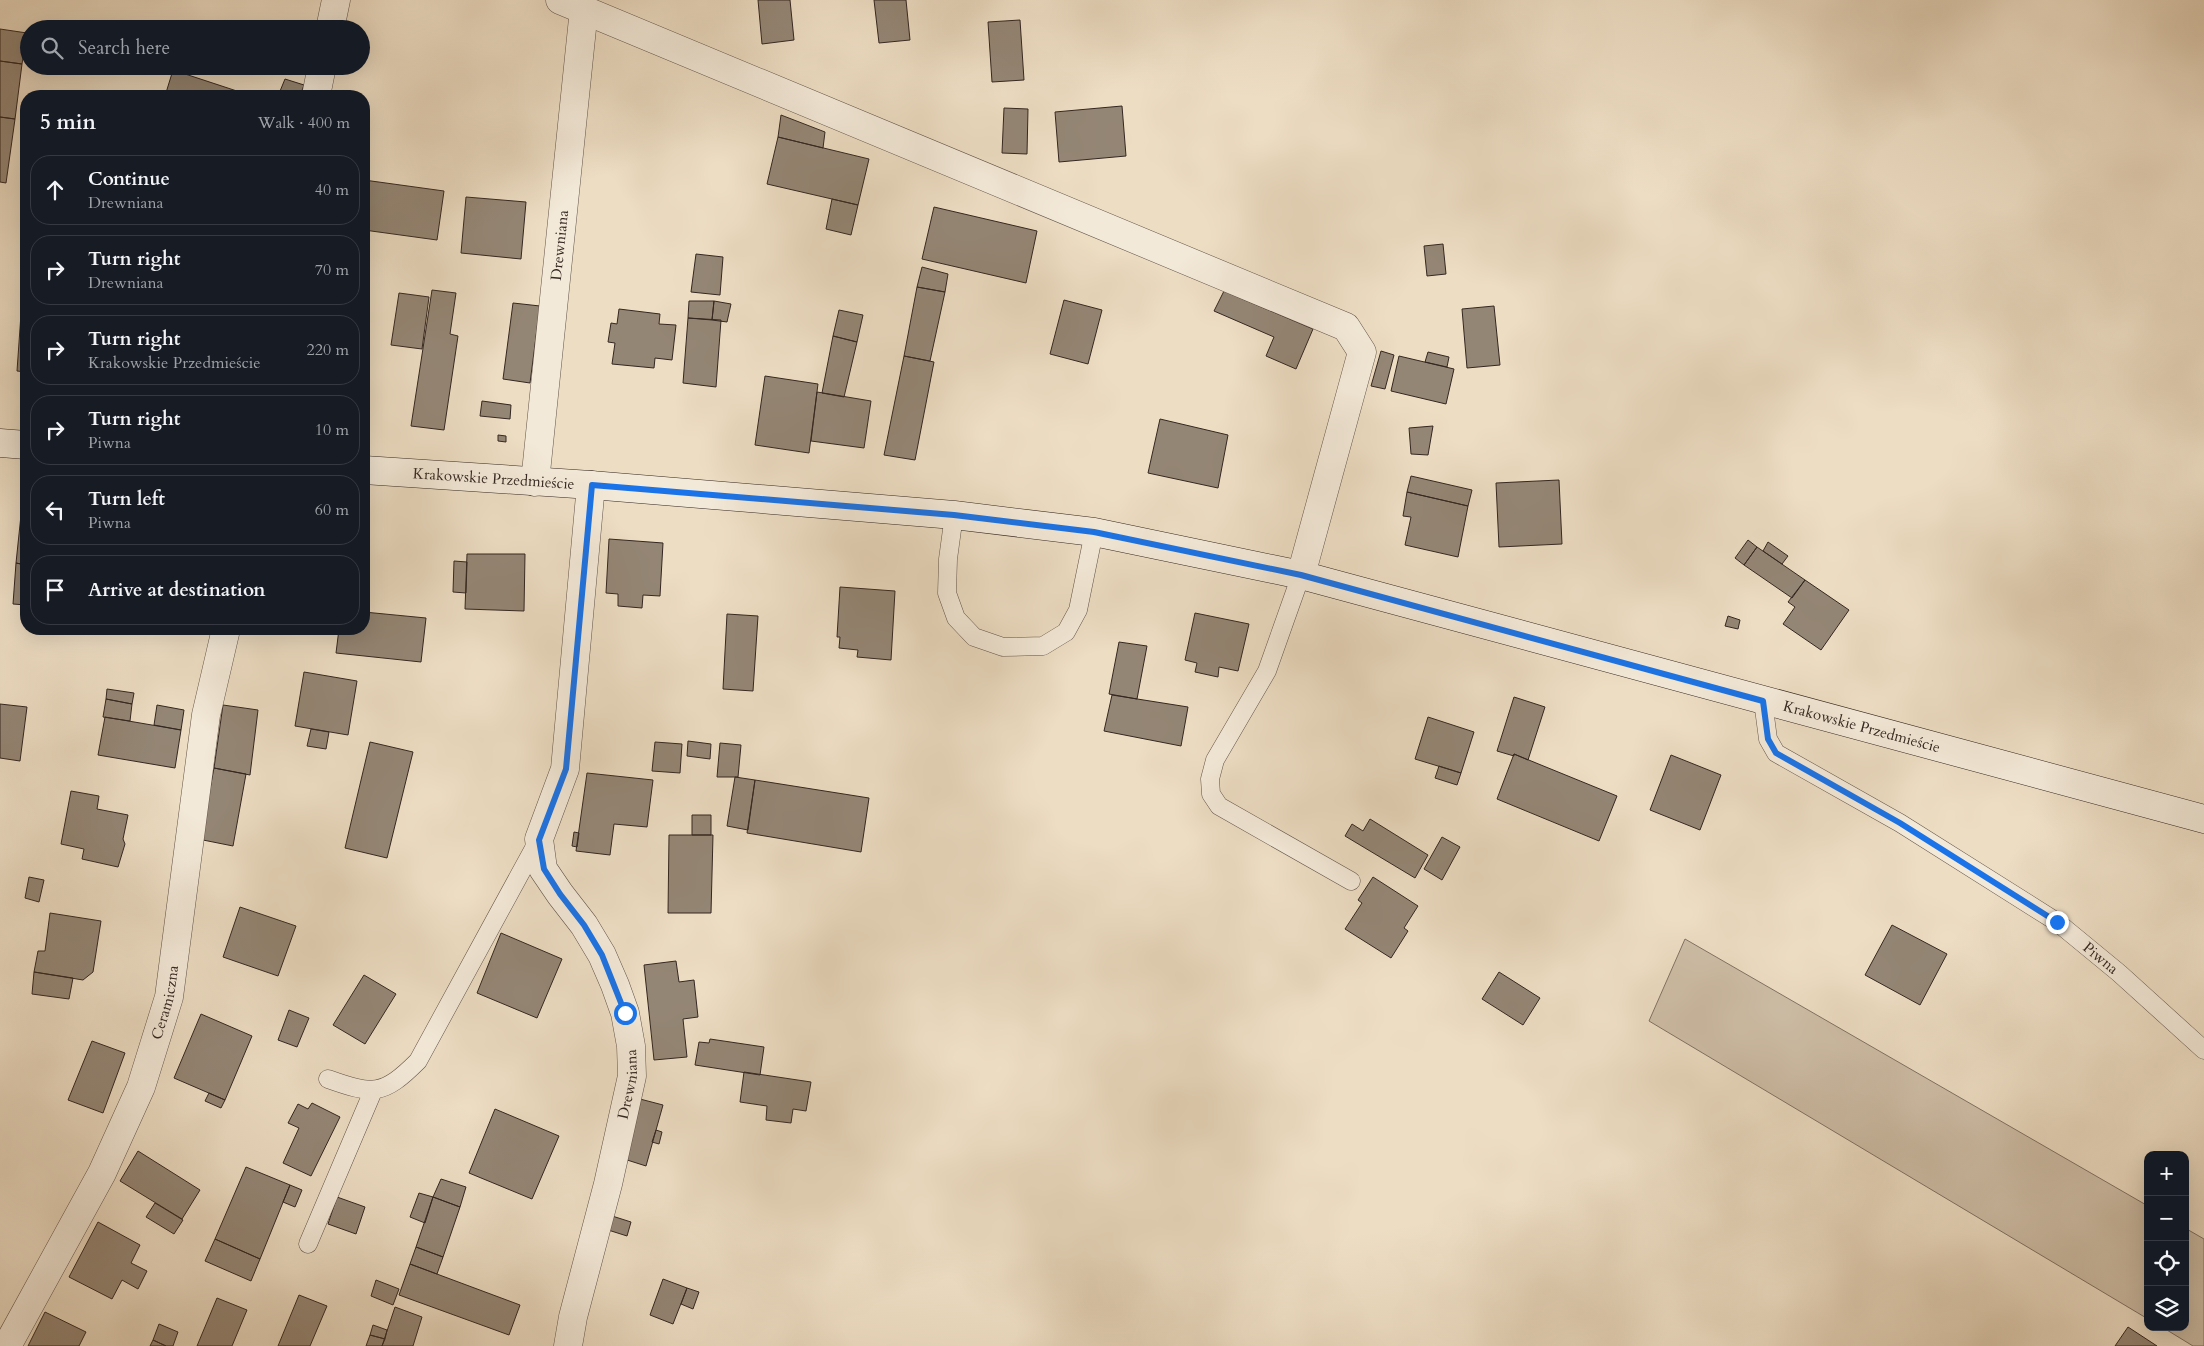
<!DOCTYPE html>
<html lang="en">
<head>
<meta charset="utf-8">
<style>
  body { margin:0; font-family:Cardo,serif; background:#242831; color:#f1f3f6 }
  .controls { position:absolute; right:15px; bottom:15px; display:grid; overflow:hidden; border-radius:10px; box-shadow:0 5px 20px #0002 }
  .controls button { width:45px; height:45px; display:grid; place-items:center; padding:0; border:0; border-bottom:1px solid #363941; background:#171b24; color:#f1f3f6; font:25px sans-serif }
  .stop { position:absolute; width:15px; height:15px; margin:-11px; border:4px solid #1a73e8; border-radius:50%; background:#fff }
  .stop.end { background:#1a73e8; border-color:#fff; box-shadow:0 1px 5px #0008 }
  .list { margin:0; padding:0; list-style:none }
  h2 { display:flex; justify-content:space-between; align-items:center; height:65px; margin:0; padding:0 20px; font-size:21px }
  h2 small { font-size:16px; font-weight:400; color:#9ea1a6 }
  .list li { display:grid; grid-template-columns:32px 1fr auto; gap:15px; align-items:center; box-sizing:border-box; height:70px; margin:0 10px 10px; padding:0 10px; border:1px solid #363941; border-radius:20px }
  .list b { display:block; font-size:19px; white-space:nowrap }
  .list p { margin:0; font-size:16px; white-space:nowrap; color:#9ea1a6 }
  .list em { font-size:16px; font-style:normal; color:#9ea1a6 }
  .icon { flex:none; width:28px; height:28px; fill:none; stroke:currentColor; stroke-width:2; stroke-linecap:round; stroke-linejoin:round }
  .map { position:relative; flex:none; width:2204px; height:1346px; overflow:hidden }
  .search { position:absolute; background:#171b24; box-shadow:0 5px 20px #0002; left:20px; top:20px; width:350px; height:55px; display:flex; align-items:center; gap:12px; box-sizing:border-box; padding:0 18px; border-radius:28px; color:#9ea1a6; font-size:19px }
  .panel { position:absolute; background:#171b24; box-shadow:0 5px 20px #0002; left:20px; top:90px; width:350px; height:545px; border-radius:20px }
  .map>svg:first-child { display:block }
</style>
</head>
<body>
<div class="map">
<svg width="2204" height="1346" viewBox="0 0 2204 1346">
  <rect width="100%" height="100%" fill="#edddc3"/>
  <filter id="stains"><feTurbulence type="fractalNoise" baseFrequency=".004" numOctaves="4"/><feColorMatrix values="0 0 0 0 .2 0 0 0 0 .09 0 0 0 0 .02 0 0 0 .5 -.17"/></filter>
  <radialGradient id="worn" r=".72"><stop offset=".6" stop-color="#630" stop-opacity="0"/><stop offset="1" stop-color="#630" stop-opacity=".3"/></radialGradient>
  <path fill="#cebea7" stroke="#817264" d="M1685,939L2148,1206V1319L1649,1021Z
    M2185,1228L2204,1239V1346H2193L2162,1327H2185Z"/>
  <path fill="#948675" stroke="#342721" d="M758,0H790L794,40L762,44Z
    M874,0H906L910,40L879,43Z
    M1020,20L1024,80L992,82L988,22Z
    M0,29L27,33L22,64L0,61Z
    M0,61L22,64L15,119L0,117Z
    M173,70L252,96H165Z
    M285,79L304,85L300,96H278Z
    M1122,106L1126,156L1059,162L1055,112Z
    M1004,108L1028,109L1027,154L1002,153Z
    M781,115L825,132L823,148L778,137Z
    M0,117L15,119L6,183L0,182Z
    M778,137L869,159L858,205L767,184Z
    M364,180L444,191L437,240L364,230Z
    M466,197L526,202L521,259L461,253Z
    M832,199L858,205L851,235L826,229Z
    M934,207L1037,231L1026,283L922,259Z
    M1443,244L1446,274L1427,276L1424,246Z
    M696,254L723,257L720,295L691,292Z
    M922,267L948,274L945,292L917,287Z
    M917,287L945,292L930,361L904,356Z
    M432,290L456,293L450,334L458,336L444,430L411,426Z
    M1224,291L1313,329L1296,369L1266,356L1274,337L1214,311Z
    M399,293L429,297L422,349L391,345Z
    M1064,300L1102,310L1088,364L1050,354Z
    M689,301H714L712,320L688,318Z
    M714,301L731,304L727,322L712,320Z
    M513,303L540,306L530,383L503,379Z
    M1494,306L1500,365L1467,368L1462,309Z
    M619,309L660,314L659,324L676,325L672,360L655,358L654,368L612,364L615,343L608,342L611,323L617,324Z
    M839,310L863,315L857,342L833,336Z
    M21,314H26V372L17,371Z
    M688,318L721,320L716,387L683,383Z
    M833,336L857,342L844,397L822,393Z
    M1381,351L1394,355L1385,389L1371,386Z
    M1428,352L1449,357L1447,367L1425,362Z
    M904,356L934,362L915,460L884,455Z
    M1399,356L1454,369L1446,404L1391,391Z
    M364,369L368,370L364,410Z
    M765,376L818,384L809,453L755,445Z
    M817,392L871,401L864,448L811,441Z
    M482,401L511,405L510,419L480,416Z
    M1160,419L1228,435L1218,488L1148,473Z
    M1433,426L1428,455L1411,454L1409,428Z
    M498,435L506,436V442L498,441Z
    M1411,476L1472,490L1468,506L1407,492Z
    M1559,480L1562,544L1499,547L1496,483Z
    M1407,492L1468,506L1458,557L1405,545L1411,517L1403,516Z
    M23,496H26V565L16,563Z
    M609,539L663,543L660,596L643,595L642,608L618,606V594L606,593Z
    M1748,540L1757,547L1744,565L1735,558Z
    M1768,542L1788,556L1782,564L1763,551Z
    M1757,547L1805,580L1792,598L1744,565Z
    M467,554H525L524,611L465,609Z
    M454,561L467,562L466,593L453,592Z
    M16,563L26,565V605L13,604Z
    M1805,580L1849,610L1821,650L1783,624L1795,607L1788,602Z
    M840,587L895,591L891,660L857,657L858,650L839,648L840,637H837Z
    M364,612L426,618L421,662L336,653L339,629H364Z
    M1195,613L1249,624L1238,671L1219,667L1218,677L1195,672L1197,663L1185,660Z
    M727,614L758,616L753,691L723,689Z
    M1728,616L1740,620L1738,629L1725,626Z
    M123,629H155L154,634Z
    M1119,642L1147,646L1137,699L1109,694Z
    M304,672L357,681L348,735L295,726Z
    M107,689L134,693L132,704L106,699Z
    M1112,695L1188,707L1181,746L1104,731Z
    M1514,697L1545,707L1528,760L1514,754V756L1497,751Z
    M106,699L132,704L130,721L103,717Z
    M0,704L27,707L20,761L0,758Z
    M157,705L184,710L181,730L154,725Z
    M223,705L258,710L250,775L214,768Z
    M105,717L181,730L175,768L98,755Z
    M1428,717L1474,732L1461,773L1415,759Z
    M311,729L329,732L326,749L307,746Z
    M688,741L711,744L710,759L687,756Z
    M370,742L413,752L387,858L345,848Z
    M655,742L682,744L680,773L652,771Z
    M720,743L741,745L738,777H717Z
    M1514,754L1617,796L1599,841L1497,799Z
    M1671,755L1721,775L1700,830L1650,810Z
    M1439,766L1461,773L1457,785L1435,778Z
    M214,768L246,774L233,846L203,840V825Z
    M587,773L653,780L647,827L614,824L610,855L576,851Z
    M735,777L755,780L748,830L727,826Z
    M755,780L869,798L861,852L747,833Z
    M71,791L99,796L97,809L128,815L123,839L125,844L118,867L82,859L84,849L61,844Z
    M692,815H711V835H692Z
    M1370,819L1428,855L1415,878L1345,836L1352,824L1363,831Z
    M574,832L579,833L577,847L572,846Z
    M669,835H713L711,913H668Z
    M1442,837L1460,847L1442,880L1424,869Z
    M29,877L44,880L39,902L25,898Z
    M1373,877L1418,906L1404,928L1408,931L1391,958L1345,929L1362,903L1358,900Z
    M240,907L296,926L278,976L223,957Z
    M50,913L101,921L93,972L83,980L34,972L38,951H45Z
    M1892,925L1947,954L1920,1005L1865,975Z
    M501,933L562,959L537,1018L477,993Z
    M676,961L679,982L694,980L698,1017L683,1019L687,1057L654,1060L644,965Z
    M34,972L73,978L69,999L32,994Z
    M1499,972L1540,998L1523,1025L1482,999Z
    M364,975L396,994L365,1044L333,1025Z
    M289,1010L309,1018L297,1047L278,1040Z
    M201,1014L252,1036L225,1100L174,1078Z
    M710,1039L764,1047L760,1075L695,1065L699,1042L709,1043Z
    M92,1041L125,1053L103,1113L68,1100Z
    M744,1072L811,1082L806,1111L793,1109L791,1123L766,1120L767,1106L740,1102Z
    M209,1093L225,1100L221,1108L205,1101Z
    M640,1099L663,1105L646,1166L624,1159Z
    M312,1103L340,1117L311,1176L283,1163L299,1128L288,1123L298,1104L308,1109Z
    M495,1109L559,1136L532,1199L469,1173Z
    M656,1130L662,1132L659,1144L652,1142Z
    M138,1151L200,1190L182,1219L120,1181Z
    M246,1167L290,1185L260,1259L215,1239Z
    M441,1179L466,1187L460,1207L433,1197Z
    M290,1185L302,1190L295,1207L283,1202Z
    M419,1193L433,1197L425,1223L410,1217Z
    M337,1197L365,1207L356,1234L328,1224Z
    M433,1197L460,1207L443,1257L416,1247Z
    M155,1203L183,1220L174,1234L146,1217Z
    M609,1215L631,1222L627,1236L605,1229Z
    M98,1222L140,1245L131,1263L147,1271L138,1289L122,1280L112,1299L69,1277Z
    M215,1239L260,1259L251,1281L205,1261Z
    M416,1247L443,1257L437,1274L410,1264Z
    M410,1264L520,1305L509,1335L399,1295Z
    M663,1279L687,1288L673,1324L650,1315Z
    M376,1280L399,1289L393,1305L371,1296Z
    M687,1288L699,1292L693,1309L681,1304Z
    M299,1295L327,1306L310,1346H278Z
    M217,1298L247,1310L232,1346H197Z
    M395,1307L422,1317L413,1346H382Z
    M45,1312L86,1332L79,1346H28Z
    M159,1324L178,1332L173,1346H166L153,1340Z
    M373,1325L387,1330L385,1339L370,1335Z
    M2128,1327L2157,1346H2115Z
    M370,1335L385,1339L382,1346H366Z
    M153,1340L166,1346H150Z"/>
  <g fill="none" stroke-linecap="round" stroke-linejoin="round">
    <defs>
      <g id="service">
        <path d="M954,515L948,559L947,593L956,618L974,637L1003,647L1043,646L1066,632L1078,610L1094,532"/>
        <path d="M1301,575L1267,671L1215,760L1210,779L1211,794L1219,806L1351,881"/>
        <path id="s1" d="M1763,701L1768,739L1776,753L1900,823L2057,922L2119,973L2204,1050"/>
        <path d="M328,1079C373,1095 383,1096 418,1061L539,839"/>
        <path d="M308,1244L373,1091"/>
      </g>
      <g id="minor">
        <path d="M560,0L1346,327L1362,352L1301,575"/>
        <path d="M330,29L336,0"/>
        <path d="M316,96L322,66"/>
        <path id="s2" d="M535,482L584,9"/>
        <path id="s3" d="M7,1346L102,1173L141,1087L169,997L206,715L226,629"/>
        <path id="s4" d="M568,1346L573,1317L608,1184L632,1076L631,1046L625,1013L615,985L602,955L584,925L560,894L543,869L539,839L565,769L591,485"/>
      </g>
      <g id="secondary">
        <path d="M0,443L26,445"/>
        <path id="s5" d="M364,470L591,485L954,515L1094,532L1301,575L2204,819"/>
      </g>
    </defs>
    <use href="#service" stroke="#62544a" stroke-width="19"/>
    <use href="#minor" stroke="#62544a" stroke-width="29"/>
    <use href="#secondary" stroke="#342721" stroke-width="29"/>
    <use href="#service" stroke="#f3e9d8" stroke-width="18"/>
    <use href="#minor" stroke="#f3e9d8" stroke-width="28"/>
    <use href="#secondary" stroke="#f3e9d8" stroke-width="28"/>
  </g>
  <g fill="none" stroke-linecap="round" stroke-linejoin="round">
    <path stroke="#1a73e8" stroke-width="6" d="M625,1013L602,955L584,925L560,894L544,869L539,840L566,769L592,485L954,515L1094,532L1301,575L1763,701L1768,739L1776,753L1900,823L2057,922"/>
  </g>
  <g text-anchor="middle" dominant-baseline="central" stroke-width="4.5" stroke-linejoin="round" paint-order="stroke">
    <g font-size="15" fill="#342721" stroke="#f3e9d8">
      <text stroke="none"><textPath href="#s2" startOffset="238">Drewniana</textPath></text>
      <text stroke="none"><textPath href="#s5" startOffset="130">Krakowskie Przedmieście</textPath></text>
      <text stroke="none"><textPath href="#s5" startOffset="1525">Krakowskie Przedmieście</textPath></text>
      <text stroke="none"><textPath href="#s1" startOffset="439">Piwna</textPath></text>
      <text stroke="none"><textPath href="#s3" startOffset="380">Ceramiczna</textPath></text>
      <text stroke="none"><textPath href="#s4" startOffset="269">Drewniana</textPath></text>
    </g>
  </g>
  <rect width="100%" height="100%" filter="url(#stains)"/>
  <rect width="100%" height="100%" fill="url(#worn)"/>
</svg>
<div class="controls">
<button>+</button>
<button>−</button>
<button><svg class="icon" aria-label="locate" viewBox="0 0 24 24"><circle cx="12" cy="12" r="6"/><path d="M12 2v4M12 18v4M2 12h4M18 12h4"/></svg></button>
<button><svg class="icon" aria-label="layers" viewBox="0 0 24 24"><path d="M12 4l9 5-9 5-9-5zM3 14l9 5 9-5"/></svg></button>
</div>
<div class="stop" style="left:625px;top:1013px"></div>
<div class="stop end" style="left:2057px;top:922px"></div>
<div class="search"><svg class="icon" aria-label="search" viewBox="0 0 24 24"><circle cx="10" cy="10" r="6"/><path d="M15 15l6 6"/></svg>Search here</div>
<section class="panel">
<h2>5 min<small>Walk · 400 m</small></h2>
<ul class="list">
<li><svg class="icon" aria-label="ahead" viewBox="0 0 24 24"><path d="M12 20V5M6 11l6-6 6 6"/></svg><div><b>Continue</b><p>Drewniana</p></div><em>40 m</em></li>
<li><svg class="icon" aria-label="right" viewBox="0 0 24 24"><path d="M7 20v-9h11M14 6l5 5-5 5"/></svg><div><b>Turn right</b><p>Drewniana</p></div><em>70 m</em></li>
<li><svg class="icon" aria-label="right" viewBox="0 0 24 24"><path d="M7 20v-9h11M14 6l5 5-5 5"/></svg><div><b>Turn right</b><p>Krakowskie Przedmieście</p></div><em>220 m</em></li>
<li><svg class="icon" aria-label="right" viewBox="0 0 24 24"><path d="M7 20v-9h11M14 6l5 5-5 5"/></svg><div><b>Turn right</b><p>Piwna</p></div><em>10 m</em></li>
<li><svg class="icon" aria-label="left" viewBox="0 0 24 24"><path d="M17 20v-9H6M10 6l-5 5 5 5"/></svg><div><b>Turn left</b><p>Piwna</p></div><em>60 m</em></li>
<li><svg class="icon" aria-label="arrive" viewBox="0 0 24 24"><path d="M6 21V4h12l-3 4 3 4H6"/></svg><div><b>Arrive at destination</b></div></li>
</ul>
</section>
</div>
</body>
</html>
